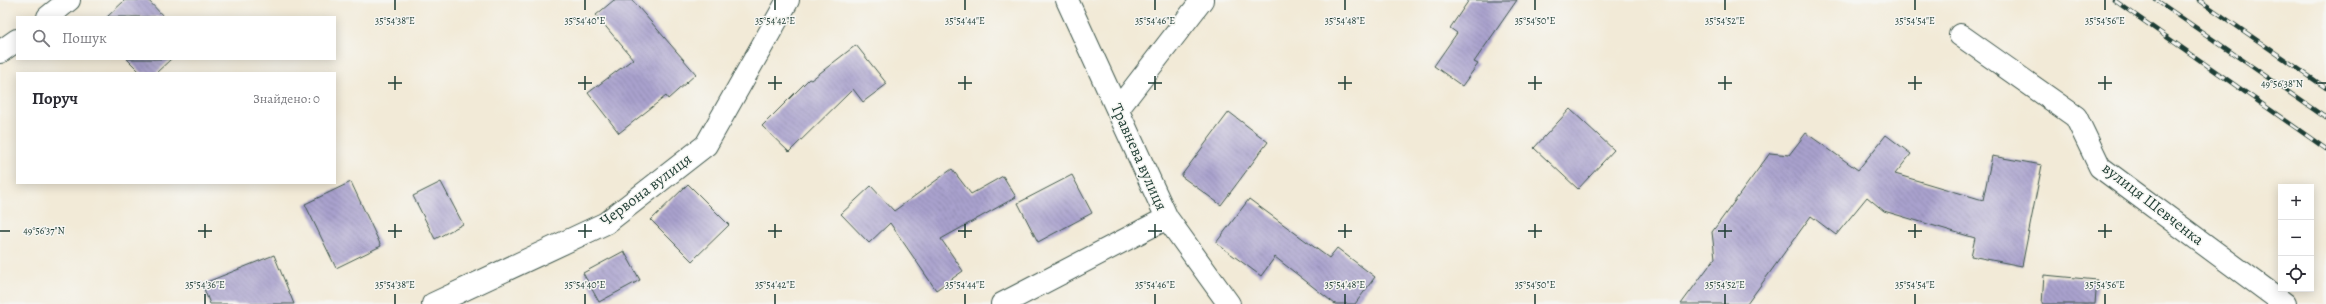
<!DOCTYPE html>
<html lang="uk">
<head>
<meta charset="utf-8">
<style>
  body { margin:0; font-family:Alegreya,serif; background:#f7f7f7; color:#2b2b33 }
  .controls { position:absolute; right:12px; bottom:12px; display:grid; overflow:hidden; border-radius:0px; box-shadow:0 2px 10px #0003 }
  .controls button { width:36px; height:36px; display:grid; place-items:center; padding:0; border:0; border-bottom:1px solid #e1e1e2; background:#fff; color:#2b2b33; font:20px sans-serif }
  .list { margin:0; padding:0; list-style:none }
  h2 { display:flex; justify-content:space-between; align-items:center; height:52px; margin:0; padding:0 16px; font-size:17px }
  h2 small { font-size:13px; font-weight:400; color:#7c7c81 }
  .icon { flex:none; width:22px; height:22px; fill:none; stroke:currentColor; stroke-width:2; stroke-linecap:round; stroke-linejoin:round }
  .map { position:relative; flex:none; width:2326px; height:304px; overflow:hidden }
  .search { position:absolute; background:#fff; box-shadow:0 2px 10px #0003; left:16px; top:16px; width:320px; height:44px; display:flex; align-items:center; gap:10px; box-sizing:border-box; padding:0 14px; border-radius:0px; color:#7c7c81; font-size:15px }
  .panel { position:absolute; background:#fff; box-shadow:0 2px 10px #0003; left:16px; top:72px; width:320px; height:112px; border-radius:0px }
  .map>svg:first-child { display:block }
</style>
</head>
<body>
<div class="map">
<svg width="2326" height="304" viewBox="0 0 2326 304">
  <defs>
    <pattern id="building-back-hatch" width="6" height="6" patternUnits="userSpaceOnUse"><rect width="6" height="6" fill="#a9a1cd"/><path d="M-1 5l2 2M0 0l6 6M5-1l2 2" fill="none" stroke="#8984a7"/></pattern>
  </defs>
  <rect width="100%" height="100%" fill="#f6f6f2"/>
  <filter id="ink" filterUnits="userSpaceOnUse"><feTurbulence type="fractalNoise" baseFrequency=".025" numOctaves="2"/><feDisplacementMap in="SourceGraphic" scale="8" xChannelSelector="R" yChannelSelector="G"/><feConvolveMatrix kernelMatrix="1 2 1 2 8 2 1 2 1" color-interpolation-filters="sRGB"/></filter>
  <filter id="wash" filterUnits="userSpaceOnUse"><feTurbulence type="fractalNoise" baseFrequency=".012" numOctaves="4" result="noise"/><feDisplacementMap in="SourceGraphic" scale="16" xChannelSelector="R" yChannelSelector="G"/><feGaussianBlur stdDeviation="0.9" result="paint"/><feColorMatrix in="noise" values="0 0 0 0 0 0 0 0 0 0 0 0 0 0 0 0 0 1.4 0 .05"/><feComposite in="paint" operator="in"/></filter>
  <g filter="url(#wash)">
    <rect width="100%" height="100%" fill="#f2ead7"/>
    <g id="blocks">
      <path fill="url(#building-back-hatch)" d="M125,0H148L164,17H107Z
        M614,0H632L696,74L668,99L666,96L619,133L588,93L633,59L596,15Z
        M1469,0H1517L1474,62L1478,64L1462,86L1434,66L1457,33L1450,28Z
        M856,45L887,84L863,102L853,89L789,152L762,126L809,79L811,80Z
        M127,59H171L156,73H141Z
        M1570,109L1614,150L1578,189L1534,148Z
        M1229,112L1268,142L1221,205L1181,176Z
        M1806,133L1858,170L1886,135L1911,154L1895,174L1983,200L1992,156L2042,165L2022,266L1971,256L1975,238L1884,211L1867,197L1836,235L1811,216L1747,304H1681L1715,258L1712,232L1770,153L1789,155Z
        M952,169L971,194L1003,176L1016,197L941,239L963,271L936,290L890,223L869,243L841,214L871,186L894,211Z
        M1072,175L1092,213L1038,242L1018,203Z
        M351,182L381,246L336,268L305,204Z
        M441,182L463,224L435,239L413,196Z
        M688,184L729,225L692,261L651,220Z
        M1249,199L1329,258L1337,248L1375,277L1355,304H1335L1275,257L1261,276L1216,243Z
        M624,251L640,280L599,302L583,273Z
        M274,255L294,304H210L202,284Z
        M2044,275L2097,280L2095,304H2042Z"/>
    </g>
  </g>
  <g filter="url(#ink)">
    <use href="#blocks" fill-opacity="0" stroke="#3f574c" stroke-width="1"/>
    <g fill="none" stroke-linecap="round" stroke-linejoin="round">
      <defs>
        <path id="minor" d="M1067,0L1167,218L1229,304
          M48,17L69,0
          M1960,35L2076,117L2100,167L2285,304
          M0,52L17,40
          M1118,109L1202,0
          M433,304L606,223L706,145L788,0
          M1002,304L1167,218"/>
      </defs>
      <use href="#minor" stroke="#3f574c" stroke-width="24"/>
      <use href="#minor" stroke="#fff" stroke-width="22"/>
      <defs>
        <path id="rail" d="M2114,0L2326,149
          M2156,0L2326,118
          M2199,0L2326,88"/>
      </defs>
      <use href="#rail" stroke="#1f3d34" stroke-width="4.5"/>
      <use href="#rail" stroke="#f6f6f2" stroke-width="3" stroke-dasharray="9" stroke-linecap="butt"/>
    </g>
  </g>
  <path fill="none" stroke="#1f3d34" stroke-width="1.5" d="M395,0V10M585,0V10M775,0V10M965,0V10M1155,0V10M1345,0V10M1535,0V10M1725,0V10M1915,0V10M2105,0V10M395,76V90M585,76V90M775,76V90M965,76V90M1155,76V90M1345,76V90M1535,76V90M1725,76V90M1915,76V90M2105,76V90M388,83H402M578,83H592M768,83H782M958,83H972M1148,83H1162M1338,83H1352M1528,83H1542M1718,83H1732M1908,83H1922M2098,83H2112M2316,83H2326M205,224V238M395,224V238M585,224V238M775,224V238M965,224V238M1155,224V238M1345,224V238M1535,224V238M1725,224V238M1915,224V238M2105,224V238M0,231H10M198,231H212M388,231H402M578,231H592M768,231H782M958,231H972M1148,231H1162M1338,231H1352M1528,231H1542M1718,231H1732M1908,231H1922M2098,231H2112M205,294V304M395,294V304M585,294V304M775,294V304M965,294V304M1155,294V304M1345,294V304M1535,294V304M1725,294V304M1915,294V304M2105,294V304"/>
  <g text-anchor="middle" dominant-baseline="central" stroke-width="3" stroke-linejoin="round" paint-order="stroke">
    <g font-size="16" fill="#1f3d34" stroke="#f6f6f2">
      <text transform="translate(1139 157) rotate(66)">Травнева вулиця</text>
      <text transform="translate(646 190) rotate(-37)">Червона вулиця</text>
      <text transform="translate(2153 204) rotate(38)">вулиця Шевченка</text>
    </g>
  </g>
  <g font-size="10" text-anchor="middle" fill="#1f3d34" stroke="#f6f6f2" stroke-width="3" stroke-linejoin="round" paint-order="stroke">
    <text x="395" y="24">35°54'38"E</text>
    <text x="585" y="24">35°54'40"E</text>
    <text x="775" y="24">35°54'42"E</text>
    <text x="965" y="24">35°54'44"E</text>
    <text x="1155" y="24">35°54'46"E</text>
    <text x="1345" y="24">35°54'48"E</text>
    <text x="1535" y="24">35°54'50"E</text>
    <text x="1725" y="24">35°54'52"E</text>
    <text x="1915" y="24">35°54'54"E</text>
    <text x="2105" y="24">35°54'56"E</text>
    <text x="2282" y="87">49°56'38"N</text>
    <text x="44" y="234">49°56'37"N</text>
    <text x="205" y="288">35°54'36"E</text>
    <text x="395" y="288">35°54'38"E</text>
    <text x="585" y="288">35°54'40"E</text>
    <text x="775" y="288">35°54'42"E</text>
    <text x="965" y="288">35°54'44"E</text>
    <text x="1155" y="288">35°54'46"E</text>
    <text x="1345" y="288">35°54'48"E</text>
    <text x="1535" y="288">35°54'50"E</text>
    <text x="1725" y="288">35°54'52"E</text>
    <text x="1915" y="288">35°54'54"E</text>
    <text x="2105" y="288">35°54'56"E</text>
  </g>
</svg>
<div class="controls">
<button>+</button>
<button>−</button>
<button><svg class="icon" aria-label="locate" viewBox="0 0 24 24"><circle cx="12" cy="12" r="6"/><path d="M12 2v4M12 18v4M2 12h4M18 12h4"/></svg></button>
</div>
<div class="search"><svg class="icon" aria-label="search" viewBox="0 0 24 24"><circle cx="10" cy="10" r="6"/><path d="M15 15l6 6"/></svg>Пошук</div>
<section class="panel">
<h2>Поруч<small>Знайдено: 0</small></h2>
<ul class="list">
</ul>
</section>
</div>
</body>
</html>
